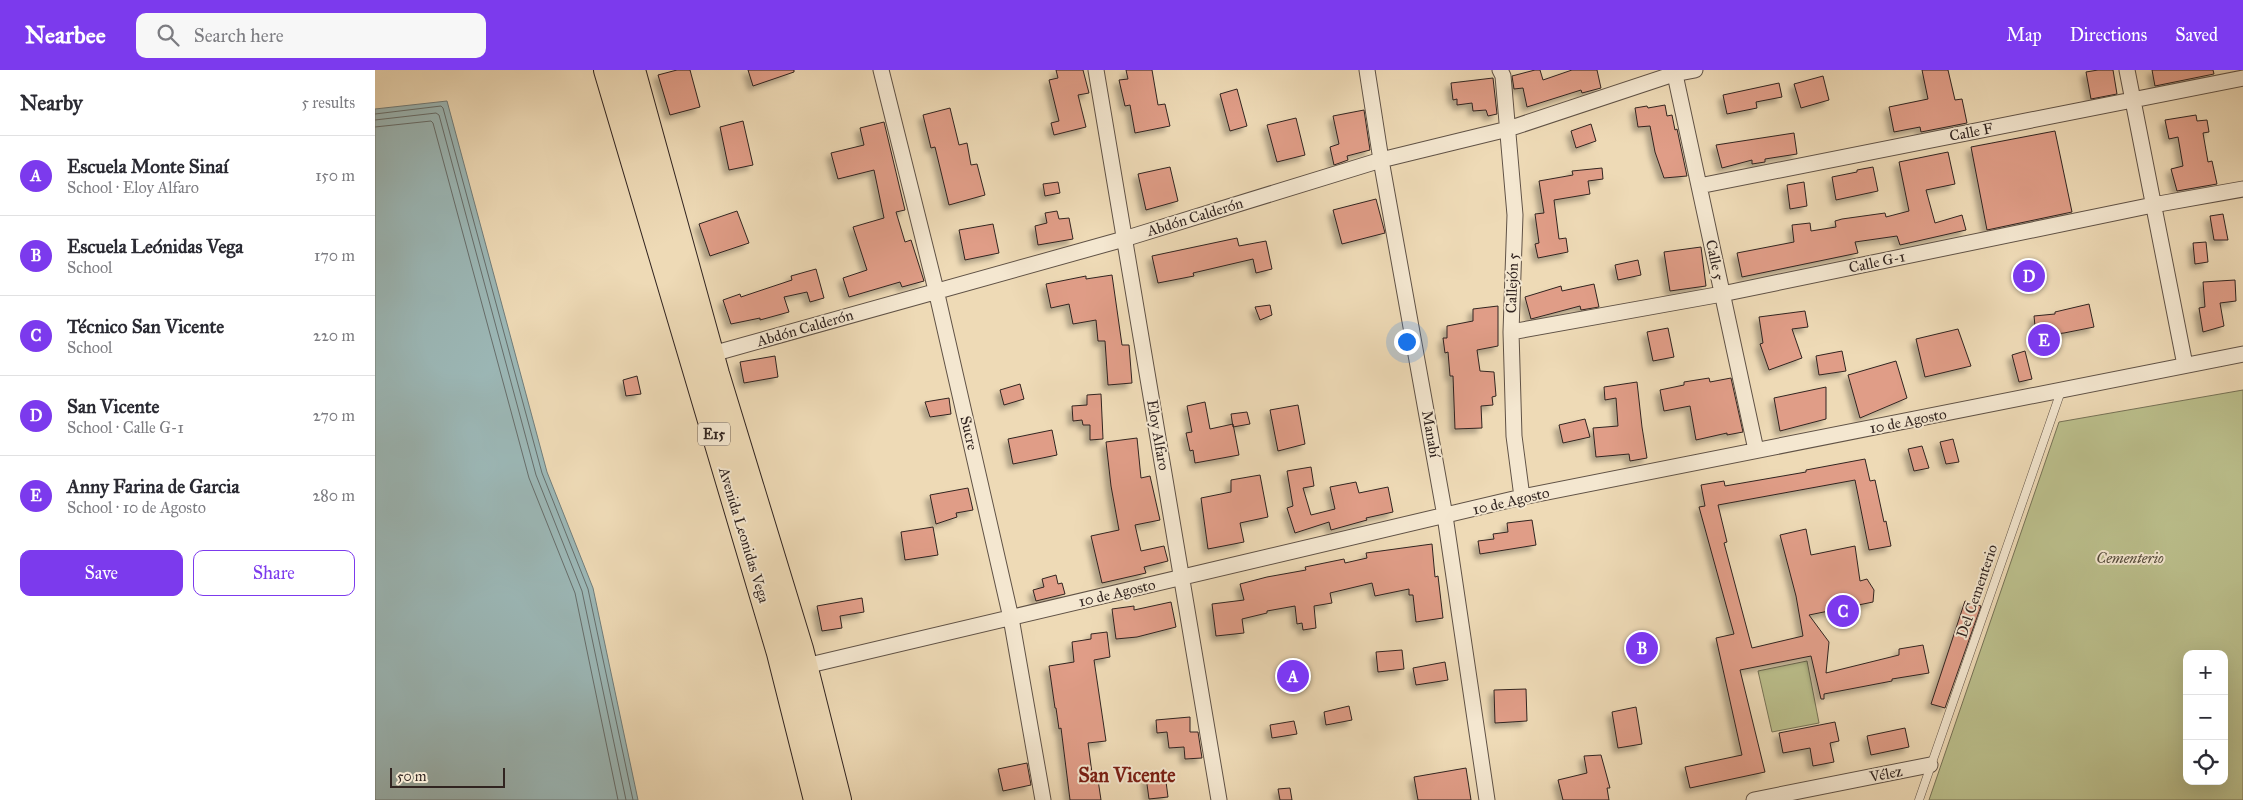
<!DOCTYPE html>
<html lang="en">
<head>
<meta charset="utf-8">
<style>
  body { margin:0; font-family:"IM FELL Great Primer",serif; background:#f7f7f7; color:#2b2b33 }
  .controls { position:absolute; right:15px; bottom:15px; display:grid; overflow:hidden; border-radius:10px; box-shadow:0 5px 20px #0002 }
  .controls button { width:45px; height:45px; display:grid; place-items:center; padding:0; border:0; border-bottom:1px solid #e1e1e2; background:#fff; color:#2b2b33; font:25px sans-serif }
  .scale { position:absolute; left:15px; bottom:12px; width:115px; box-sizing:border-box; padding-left:5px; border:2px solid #312420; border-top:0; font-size:14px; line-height:18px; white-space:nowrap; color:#312420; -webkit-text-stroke:4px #f4e7d0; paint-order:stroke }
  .you { position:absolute; left:1031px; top:271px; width:18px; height:18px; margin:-12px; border:4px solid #fff; border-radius:50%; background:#1a73e8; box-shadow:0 0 0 8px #1a73e833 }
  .badge { display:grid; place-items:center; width:32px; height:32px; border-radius:50%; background:#7c3aed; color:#fff; font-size:16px; font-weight:700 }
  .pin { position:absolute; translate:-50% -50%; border:2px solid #fff; box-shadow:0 1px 5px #0006 }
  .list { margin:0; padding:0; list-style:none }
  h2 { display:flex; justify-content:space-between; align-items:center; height:65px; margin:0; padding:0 20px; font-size:21px }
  h2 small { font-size:16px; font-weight:400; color:#7c7c81 }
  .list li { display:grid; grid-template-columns:32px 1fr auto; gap:15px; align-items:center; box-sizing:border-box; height:80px; padding:0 20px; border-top:1px solid #e1e1e2 }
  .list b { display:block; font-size:19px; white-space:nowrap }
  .list p { margin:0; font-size:16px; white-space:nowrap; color:#7c7c81 }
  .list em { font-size:16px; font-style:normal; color:#7c7c81 }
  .actions { display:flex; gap:10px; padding:15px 20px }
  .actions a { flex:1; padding:11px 0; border:1px solid #7c3aed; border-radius:10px; text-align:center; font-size:18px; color:#7c3aed }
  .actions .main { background:#7c3aed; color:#fff }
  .icon { flex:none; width:28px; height:28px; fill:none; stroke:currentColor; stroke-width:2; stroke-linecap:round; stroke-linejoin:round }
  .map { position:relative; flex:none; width:1868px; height:730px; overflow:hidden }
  header { display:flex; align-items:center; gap:30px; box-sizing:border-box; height:70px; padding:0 25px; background:#7c3aed; color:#fff }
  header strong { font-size:24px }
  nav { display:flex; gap:28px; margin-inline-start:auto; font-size:18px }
  .search { width:350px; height:45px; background:#f7f7f7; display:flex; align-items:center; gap:12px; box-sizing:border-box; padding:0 18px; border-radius:10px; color:#7c7c81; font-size:19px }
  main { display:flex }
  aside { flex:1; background:#fff }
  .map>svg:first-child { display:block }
</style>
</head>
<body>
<header>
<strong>Nearbee</strong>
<div class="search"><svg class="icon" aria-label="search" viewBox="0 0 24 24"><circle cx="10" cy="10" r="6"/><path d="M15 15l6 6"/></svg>Search here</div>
<nav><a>Map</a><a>Directions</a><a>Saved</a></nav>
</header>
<main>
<aside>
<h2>Nearby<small>5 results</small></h2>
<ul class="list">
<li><span class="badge">A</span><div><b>Escuela Monte Sinaí</b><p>School · Eloy Alfaro</p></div><em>150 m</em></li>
<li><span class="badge">B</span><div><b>Escuela Leónidas Vega</b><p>School</p></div><em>170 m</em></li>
<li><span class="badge">C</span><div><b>Técnico San Vicente</b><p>School</p></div><em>220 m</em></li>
<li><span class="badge">D</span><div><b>San Vicente</b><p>School · Calle G-1</p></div><em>270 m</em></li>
<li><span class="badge">E</span><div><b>Anny Farina de Garcia</b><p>School · 10 de Agosto</p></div><em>280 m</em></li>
</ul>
<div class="actions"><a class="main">Save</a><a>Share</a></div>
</aside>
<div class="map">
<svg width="1868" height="730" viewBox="0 0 1868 730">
  <defs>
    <filter id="shadow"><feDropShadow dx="-4.5" dy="4.5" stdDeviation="2.5" flood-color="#0004"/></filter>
  </defs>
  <rect width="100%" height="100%" fill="#eedab6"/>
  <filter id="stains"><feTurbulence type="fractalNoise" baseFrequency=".004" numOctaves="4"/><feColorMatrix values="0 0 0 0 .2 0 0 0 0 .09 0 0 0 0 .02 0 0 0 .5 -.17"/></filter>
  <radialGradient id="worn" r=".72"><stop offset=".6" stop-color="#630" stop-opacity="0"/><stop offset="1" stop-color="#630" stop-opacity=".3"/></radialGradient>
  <path fill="#bbbf8c" stroke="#767256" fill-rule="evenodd" d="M1868,320V730H1554L1684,352ZM1812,584H1849V711H1812Z
    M1432,591L1444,653L1397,662L1383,601Z"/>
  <path fill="#9cb8b7" stroke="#717d7b" d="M72,31L172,402L218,518L263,730H0V39Z"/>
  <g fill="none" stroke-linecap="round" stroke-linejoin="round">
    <path stroke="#666e6c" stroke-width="1" d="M0,44L66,36L68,38L167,403L213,519L258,730
      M0,50L61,43L64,45L161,405L207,521L251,730
      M0,57L56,51L58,53L154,408L200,523L243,730"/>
  </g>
  <path fill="#e09d87" stroke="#312420" filter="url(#shadow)" d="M302,0H315L325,37L295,45L283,5Z
    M373,0H419V2L378,16Z
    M681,0H708L714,23L703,25L711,57L679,65L676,53L684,51L674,10L683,8Z
    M751,0H777L783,35L790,34L795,56L760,63L755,35L750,36L744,10L753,9Z
    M1160,0H1165L1168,10L1197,0H1222L1226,18L1207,23L1206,20L1152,37L1148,18L1139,19L1137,6Z
    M1547,0H1573L1580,30L1587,29L1592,53L1546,62L1545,57L1519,62L1514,37L1553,29Z
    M1723,0H1738L1742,24L1716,29L1711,2Z
    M1777,0H1838L1839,4L1780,16Z
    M1448,6L1454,30L1426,38L1419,14Z
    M1118,8L1122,44L1113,46L1111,40L1098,41L1097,33L1082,35V29L1078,30L1076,13Z
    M1404,13L1407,27L1381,32L1382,38L1352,44L1348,25Z
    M862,19L872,56L855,61L845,24Z
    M1290,35L1292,46L1297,45L1300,60L1302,59L1312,106L1289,108L1280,82L1275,56L1263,57L1260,38L1272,36L1273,38Z
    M575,38L584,75L592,73L596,95L602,94L610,125L574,135L560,77L556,78L548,45Z
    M989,40L995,80L972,86L973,90L959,95L955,77L964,74L958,46Z
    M1821,45L1822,51L1832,50L1834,62L1828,63L1833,92L1837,91L1842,114L1802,121L1796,99L1808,96L1803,67L1794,69L1790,50Z
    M921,48L930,85L902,92L892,55Z
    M368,51L378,95L354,100L345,57Z
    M509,52L530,140L521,142L530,172L536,170L549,211L527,217L525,212L474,227L468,208L492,200L478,157L509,148L499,100L463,109L456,83L489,75L485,58Z
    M1216,54L1221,71L1201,78L1196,61Z
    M1680,61L1697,142L1612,160L1596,77Z
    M1419,63L1422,84L1390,89V92L1377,94V90L1347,98L1341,75Z
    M1573,82L1580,114L1551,120L1560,153L1587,145L1591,160L1525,175L1522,166L1480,172L1483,183L1367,207L1362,183L1419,172L1417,155L1435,153L1436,161L1461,157L1460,151L1467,149L1510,143L1511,147L1534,141L1524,92Z
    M795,97L803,131L771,140L763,104Z
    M1498,97L1503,121L1461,130L1457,107L1482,102V100Z
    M1227,98L1228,109L1213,111L1215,124L1179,130L1184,169L1191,168L1193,182L1163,188L1160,174L1164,173L1160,144L1169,143L1164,111L1198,105L1197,101Z
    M683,112L685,123L670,126L668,114Z
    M1429,112L1432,136L1415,139L1412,115Z
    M1001,129L1010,163L967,174L958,140Z
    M362,141L374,173L335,186L324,154Z
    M682,141L684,149L694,148L698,169L663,175L660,156L672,153L670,143Z
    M1848,144L1853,170H1839L1835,146Z
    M618,154L624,183L590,190L584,160Z
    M862,168L864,176L891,171L897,199L881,203L878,189L818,203L819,206L783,213L777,186Z
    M1831,172L1833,192L1820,194L1818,173Z
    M1326,177L1331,216L1295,221L1289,182Z
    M1263,190L1266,205L1243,210L1240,195Z
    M441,199L449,228L435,232L432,222L409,227L414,242L385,250V248L356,254L348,230L365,224L366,227L417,210L416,206Z
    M737,205L747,275H754L757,313L733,315L730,271H723L721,250L698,254L694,234L676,238L671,214L711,206V209Z
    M1860,210L1861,231L1845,233L1849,256L1828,262L1824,238L1830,237L1828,212Z
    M1219,214L1224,237L1206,240L1205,236L1156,249L1150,227L1186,216L1187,221Z
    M1714,234L1719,257L1689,263L1661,266L1659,246L1680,244V242Z
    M895,235L897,245L885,250L880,237Z
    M1123,236V276L1102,280L1105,301L1119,302L1121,326L1117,327L1118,335L1106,336L1107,358L1080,359L1078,306H1075L1073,282L1070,283L1068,268H1072V256L1098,251V239Z
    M1430,241L1433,257L1417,259L1427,288L1394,300L1385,274L1388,273L1384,247Z
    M1293,258L1299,287L1278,291L1272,262Z
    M1583,259L1596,296L1550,307L1541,269Z
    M1467,281L1471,301L1444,305L1441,286Z
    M1650,281L1657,309L1644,312L1637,285Z
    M400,286L403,307L369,313L365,292Z
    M1521,291L1532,328L1485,348L1473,305Z
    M262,306L266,324L251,326L248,310Z
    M1334,308L1335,312L1356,308L1368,362L1352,365V363L1321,370L1315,336L1289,341L1285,320L1309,315V312Z
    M1262,312L1267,357L1272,388L1255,391L1254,384L1221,387L1218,358L1243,356L1241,328L1230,330L1229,317Z
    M645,314L649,329L629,335L625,320Z
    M1451,317V349L1405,361L1399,328Z
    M726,324L728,369L715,370V355H708L707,350L698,351L697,336L712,335V325Z
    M574,328L576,344L555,347L550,332Z
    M830,332L835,359L858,354L864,385L820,393L818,380L815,381L811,363L817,362L812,336Z
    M923,335L930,374L903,381L895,340Z
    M872,342L875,354L858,357L856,344Z
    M1210,349L1215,367L1188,373L1184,355Z
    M677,360L682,385L638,394L633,369Z
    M762,368L766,408L775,406L785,450L760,455L766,481L789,476L793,491L769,497L771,503L727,513L716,466L744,460L736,416L731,372Z
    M1578,369L1584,392L1571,394L1565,372Z
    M1547,376L1554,398L1539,401L1533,379Z
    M1490,389L1495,411L1500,410L1509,452L1511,451L1516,476L1494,480L1480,410L1343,435L1352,472L1349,473L1377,578L1428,566L1421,526L1405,465L1431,459L1436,485L1480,476L1485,511L1492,509L1499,520L1498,532L1434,545L1454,572L1451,603L1524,585V579L1548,575L1554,603L1517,609V611L1449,624V629H1446L1436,586L1365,600L1390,702L1315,718L1310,697L1367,685L1341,568L1359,564L1324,437L1330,436L1326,415L1349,411L1350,416L1431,402V400Z
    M936,397L939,416L928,418L936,445L960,439L955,417L981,412L984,423L1013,417L1018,442L991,448L992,450L956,460L954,452L920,463L912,438L918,436L912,401Z
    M885,405L893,447L865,453L869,472L833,479L826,428L856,422V410Z
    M593,418L598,440L581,443L582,447L561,454L555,425Z
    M1157,450L1161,475L1105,484L1103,471L1119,469L1118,464L1133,462L1132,453Z
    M558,457L563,485L530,490L526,462Z
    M1057,474L1060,507L1063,506L1068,548L1041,552L1038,525H1034V519L1000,526L997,513L955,523L957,533L939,536L941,558L928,560L927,553L922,554L920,536L892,541V543L867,549L869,563L841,566L837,534L869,530L865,514L892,507L931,500L930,497L969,489L970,493L992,488L991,483Z
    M681,505L683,514L687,513L690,524L661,531L658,520L669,517L667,509Z
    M487,528L489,542L465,546L467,558L447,561L442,536Z
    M1590,531L1606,536L1570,638L1556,634Z
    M796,532L801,557L762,567L741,569L737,539L759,536V540Z
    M732,562L735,587L719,590L731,671L713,673L717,703H722L726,730H695L686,658L684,659L681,638H680L674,596L699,592L697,572L716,569V564Z
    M1027,580L1029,599L1003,602L1001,582Z
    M1070,592L1073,610L1041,615L1038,598Z
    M1151,619L1152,651L1120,653L1119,620Z
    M974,636L977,650L951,655L949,642Z
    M1261,637L1267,674L1243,678L1237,642Z
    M815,647V662H823L827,688L810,689L809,677L794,678L792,662L782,663L781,650Z
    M919,651L922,664L897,668L895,655Z
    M1460,652L1464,671L1455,673L1459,692L1438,696L1435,678L1408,683L1404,663Z
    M1530,658L1534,677L1496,685L1492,666Z
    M1226,685L1235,718H1232L1234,730H1188L1183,710L1212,703L1209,686Z
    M652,693L656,715L628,721L623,699Z
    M1091,698L1096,730H1043L1039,707Z
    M790,704L793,727L774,729L771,707Z
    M915,718L917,730H905L903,719Z"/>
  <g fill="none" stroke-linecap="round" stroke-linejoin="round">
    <defs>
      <path id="lane" d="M1544,730L1686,321"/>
      <path id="street" d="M506,0L561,220L636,548L668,730
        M721,0L844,730
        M992,0L1006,90L1070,446L1112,730
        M1125,0L1128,6L1140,145L1136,262L1139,366L1147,427
        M1299,0L1381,380
        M1752,0L1810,295
        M1324,116L1868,8
        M1136,262L1347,224L1778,135L1868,119
        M330,286L749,169L1006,90L1133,59L1299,4L1320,0
        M422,598L1147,427L1868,284
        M1379,730L1555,695"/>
      <path id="highway" d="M232,0L405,583L442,730
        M257,0L341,304L425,579L463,730"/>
    </defs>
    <use href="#lane" stroke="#605246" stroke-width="9"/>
    <use href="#street" stroke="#605246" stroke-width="17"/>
    <use href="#highway" stroke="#312420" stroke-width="28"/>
    <use href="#lane" stroke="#f4e7d0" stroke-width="8"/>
    <use href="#street" stroke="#f4e7d0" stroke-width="15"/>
    <use href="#highway" stroke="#eedab6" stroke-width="26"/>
  </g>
  <g text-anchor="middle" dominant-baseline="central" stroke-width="4" stroke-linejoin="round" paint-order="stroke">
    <rect fill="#f4e7d0" stroke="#6c5e55" stroke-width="1" x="323" y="352.5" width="32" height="23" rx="4"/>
    <g font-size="14" font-weight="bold" fill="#312420">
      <text x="339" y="364">E15</text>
    </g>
    <g font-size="15" fill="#312420" stroke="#f4e7d0">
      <text transform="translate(1596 62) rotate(-11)">Calle F</text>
      <text transform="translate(820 147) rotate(-17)">Abdón Calderón</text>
      <text transform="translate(1340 190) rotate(78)">Calle 5</text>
      <text transform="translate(1502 192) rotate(-12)">Calle G-1</text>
      <text transform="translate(1137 213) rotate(-88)">Callejón 5</text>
      <text transform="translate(430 258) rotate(-16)">Abdón Calderón</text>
      <text transform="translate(1533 351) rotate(-11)">10 de Agosto</text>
      <text transform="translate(594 363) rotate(77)">Sucre</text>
      <text transform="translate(1056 364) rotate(80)">Manabí</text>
      <text transform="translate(783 365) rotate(80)">Eloy Alfaro</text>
      <text transform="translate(1136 431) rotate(-13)">10 de Agosto</text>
      <text transform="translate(369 465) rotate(73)">Avenida Leonidas Vega</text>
      <text transform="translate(1602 521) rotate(-71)">Del Cementerio</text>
      <text transform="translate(742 523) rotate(-13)">10 de Agosto</text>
      <text transform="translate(1511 704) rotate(-11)">Vélez</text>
    </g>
    <g font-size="15" font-style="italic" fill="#544b3b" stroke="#f4e7d0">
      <text x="1755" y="488">Cementerio</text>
    </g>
    <g font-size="20" font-weight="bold" fill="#7a1f14" stroke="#f4e7d0">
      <text x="752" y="705">San Vicente</text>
    </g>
  </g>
  <rect width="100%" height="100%" filter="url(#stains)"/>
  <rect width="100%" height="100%" fill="url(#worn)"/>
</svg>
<div class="controls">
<button>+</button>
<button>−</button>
<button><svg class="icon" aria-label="locate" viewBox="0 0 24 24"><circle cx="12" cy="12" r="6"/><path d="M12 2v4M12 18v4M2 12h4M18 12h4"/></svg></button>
</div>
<div class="scale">50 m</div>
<div class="you"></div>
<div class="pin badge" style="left:918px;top:606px">A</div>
<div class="pin badge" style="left:1267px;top:578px">B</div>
<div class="pin badge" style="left:1468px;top:541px">C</div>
<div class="pin badge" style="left:1654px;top:206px">D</div>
<div class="pin badge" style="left:1669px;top:270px">E</div>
</div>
</main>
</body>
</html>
